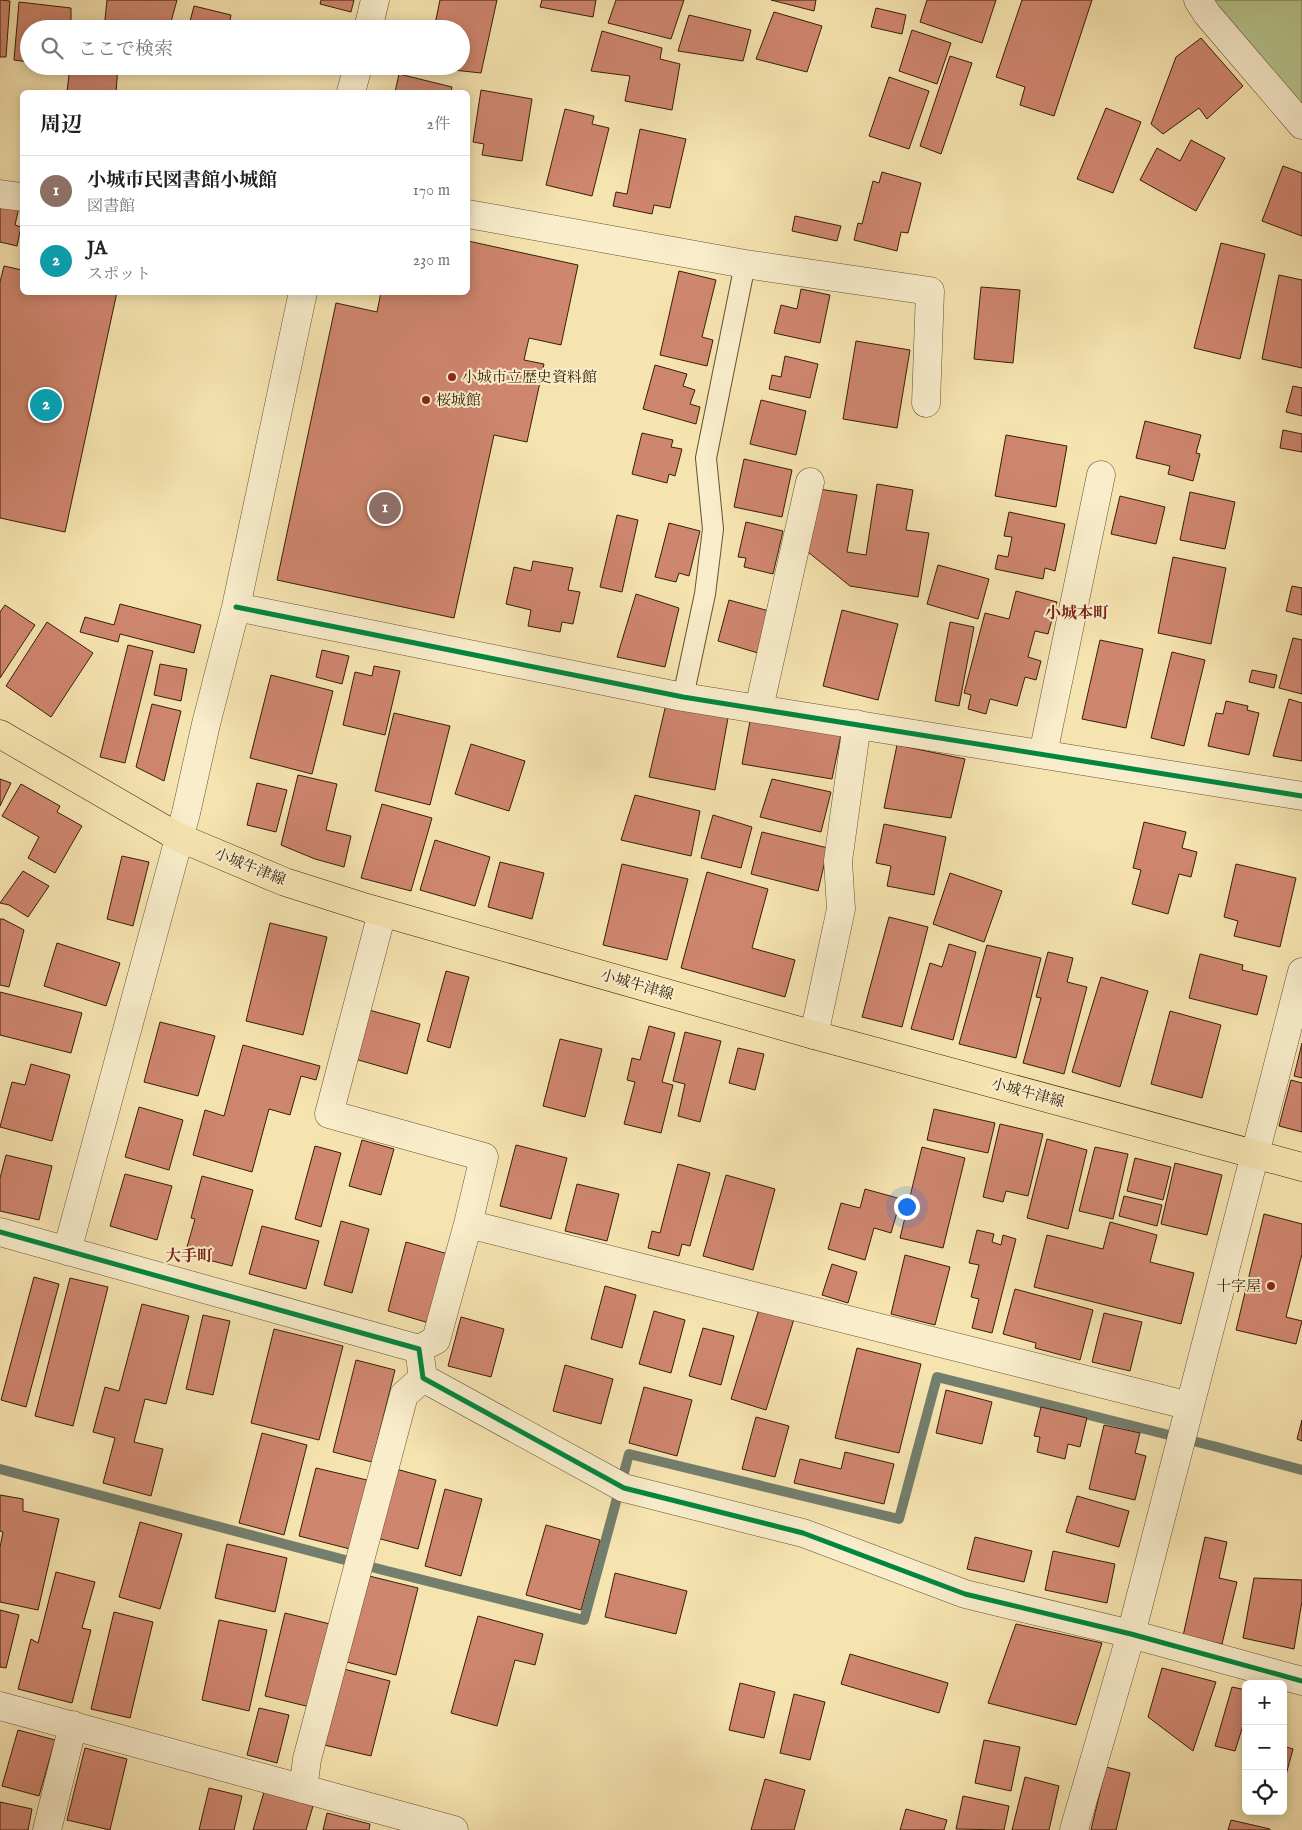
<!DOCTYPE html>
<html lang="ja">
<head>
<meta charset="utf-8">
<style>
  body { margin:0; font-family:"IM FELL English","Noto Serif JP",serif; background:#f2f2f2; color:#222 }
  .controls { position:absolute; right:15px; bottom:15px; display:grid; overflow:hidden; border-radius:8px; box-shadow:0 2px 12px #0003 }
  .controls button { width:45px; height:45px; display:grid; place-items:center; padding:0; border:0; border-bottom:1px solid #e0e0e0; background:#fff; color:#222; font:25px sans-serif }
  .you { position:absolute; left:906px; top:1206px; width:18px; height:18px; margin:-12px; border:4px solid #fff; border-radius:50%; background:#1a73e8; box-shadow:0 0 0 8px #1a73e833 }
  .badge { display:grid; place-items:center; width:32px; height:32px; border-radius:50%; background:#8f2418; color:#fff; font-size:16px; font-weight:700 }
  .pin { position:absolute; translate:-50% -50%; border:2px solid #fff; box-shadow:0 1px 5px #0006 }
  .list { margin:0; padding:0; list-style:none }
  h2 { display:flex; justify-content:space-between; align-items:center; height:65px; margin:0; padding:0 20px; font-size:21px }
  h2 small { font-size:16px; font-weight:400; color:#767676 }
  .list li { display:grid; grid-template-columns:32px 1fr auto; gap:15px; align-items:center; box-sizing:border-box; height:70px; padding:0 20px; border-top:1px solid #e0e0e0 }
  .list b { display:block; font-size:19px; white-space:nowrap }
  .list p { margin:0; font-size:16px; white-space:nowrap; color:#767676 }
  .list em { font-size:16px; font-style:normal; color:#767676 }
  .icon { flex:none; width:28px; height:28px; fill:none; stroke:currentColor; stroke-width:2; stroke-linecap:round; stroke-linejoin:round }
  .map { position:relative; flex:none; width:1302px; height:1830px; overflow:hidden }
  .search { position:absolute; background:#fff; box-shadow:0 2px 12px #0003; left:20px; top:20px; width:450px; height:55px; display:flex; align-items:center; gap:12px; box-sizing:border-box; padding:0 18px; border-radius:28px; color:#767676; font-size:19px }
  .panel { position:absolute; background:#fff; box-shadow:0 2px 12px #0003; left:20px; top:90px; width:450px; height:205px; border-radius:8px }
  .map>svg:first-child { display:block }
</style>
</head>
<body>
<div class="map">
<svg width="1302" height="1830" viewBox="0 0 1302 1830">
  <rect width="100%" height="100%" fill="#f6e4b0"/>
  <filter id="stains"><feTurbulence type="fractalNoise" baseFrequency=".004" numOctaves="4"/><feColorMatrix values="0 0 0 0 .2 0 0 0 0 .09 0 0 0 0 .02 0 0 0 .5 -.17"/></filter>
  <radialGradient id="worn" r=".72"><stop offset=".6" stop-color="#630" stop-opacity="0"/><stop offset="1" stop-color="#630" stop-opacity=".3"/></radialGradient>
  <path fill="#b7c58e" stroke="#76724a" d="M1211,0H1302V108Z"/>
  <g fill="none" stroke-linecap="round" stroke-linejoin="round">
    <path stroke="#747e6d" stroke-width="10" d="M0,1469L383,1570L584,1620L629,1454L899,1519L937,1377L1217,1447L1302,1470"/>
  </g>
  <path fill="#cf866f" stroke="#361e07" d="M0,0L10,1L6,57H0Z
    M107,0H177L169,29H104Z
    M321,0H354L351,12L320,4Z
    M440,0H497L481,73L426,67L461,66V29H434Z
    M542,0H596L593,17L540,7Z
    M616,0H684L671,39L608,23Z
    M771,0H816L814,11Z
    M927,0H996L982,43L920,22Z
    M1022,0H1092L1054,116L1020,105L1025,87L996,77Z
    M19,2L71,8V29H29V62L14,60Z
    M194,6L231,15L228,29H188Z
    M876,8L906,15L902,34L871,27Z
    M774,12L822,26L807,72L756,59Z
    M689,15L751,30L743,61L678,51Z
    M912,30L951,43L937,84L899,71Z
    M602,31L662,48L660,59L680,64L672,110L625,101L630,76L591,71Z
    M1201,38L1243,86L1207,119L1199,108L1163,134L1151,124L1176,57Z
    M950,56L972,63L941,154L920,146Z
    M70,66H118L116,92H67Z
    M399,74L452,87L451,92H395Z
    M889,77L929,91L909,149L869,136Z
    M481,90L532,99L522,161L482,155L484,144L473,142Z
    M1106,108L1141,122L1113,193L1077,179Z
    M565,109L594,116L592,124L609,128L592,196L546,185Z
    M640,129L686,139L670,208L654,205L652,214L613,206L616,192L627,194Z
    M1191,140L1225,158L1196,211L1140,180L1157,148L1180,161Z
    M1283,166L1302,173V236L1262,221Z
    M882,172L921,183L908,233L901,232L897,251L854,240L858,223L862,224L873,181L879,183Z
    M0,203L19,207L15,225L21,227L17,246L0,242Z
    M795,216L841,226L837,241L792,231Z
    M468,241L578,265L561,345L529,338L524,360L544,364L527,442L494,435L454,618L277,580L336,303L377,312L381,292H468Z
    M1221,243L1265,254L1240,359L1194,348Z
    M4,266L22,270V292H117L65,532L0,518V282Z
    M679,271L716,280L702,337L713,340L707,366L660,355Z
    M1279,275L1302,280V368L1262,359Z
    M981,287L1020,290L1013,363L974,359Z
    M801,289L830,295L820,343L774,333L781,305L797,309Z
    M856,341L910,350L897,428L843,419Z
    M785,356L818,364L810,398L769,389L772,375L781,377Z
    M655,365L687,374L683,386L695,390L690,404L700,407L696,424L643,409Z
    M1293,386L1302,388V416L1286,412Z
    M761,400L806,411L796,455L750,444Z
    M1145,421L1201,435L1196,453L1200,454L1193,481L1168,474L1170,466L1136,458Z
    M1283,430L1302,434V452L1280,448Z
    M642,433L673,440L671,447L682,449L675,476L669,474L667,483L632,474Z
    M1006,435L1067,446L1056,507L995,496Z
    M744,459L792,470L782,517L734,507Z
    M877,484L913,490L906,530L929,533L918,597L850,586L808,552L819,489L857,495L847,552L866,555Z
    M1190,492L1235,502L1225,549L1180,540Z
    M1120,496L1165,507L1156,544L1111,534Z
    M1009,512L1065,524L1055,571L1045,568L1043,579L995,569L998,555L1008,557L1012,537L1004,536Z
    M617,515L638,520L622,592L600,587Z
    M746,522L783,531L773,574L744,567L746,558L738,557Z
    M669,523L700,531L689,576L679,573L676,582L655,577Z
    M1173,557L1226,568L1211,644L1158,633Z
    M533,561L573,568L568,590L580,592L573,624L562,622L560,632L528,626L531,610L506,604L514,567L531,571Z
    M938,565L989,579L978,619L927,604Z
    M1292,586L1302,588V615L1286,611Z
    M1016,591L1057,602L1048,634L1035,631L1028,657L1041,661L1036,680L1025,677L1017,706L990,699L986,714L968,709L971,695L964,693L985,613L1009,619Z
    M636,594L679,608L665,667L617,657Z
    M729,600L769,611L758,653L718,641Z
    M120,604L201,625L194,653L120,634L118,642L80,632L85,617L114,625Z
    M5,605L35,625L0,678V612Z
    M842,610L898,624L878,700L823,686Z
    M47,622L93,653L51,717L6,686Z
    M950,622L974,627L959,706L935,701Z
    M1293,638L1302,640V694L1279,688Z
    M1100,640L1143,649L1126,728L1082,719Z
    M128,645L153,651L125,763L100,757Z
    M322,650L349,656L342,684L316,677Z
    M1172,652L1205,660L1184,746L1151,738Z
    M160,664L187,669L181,701L154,695Z
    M374,666L400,671L385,735L343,725L355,672L372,676Z
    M1252,670L1277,675L1274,688L1249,682Z
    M271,675L333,691L312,774L250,758Z
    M1289,699L1302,703V761L1273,756Z
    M1226,701L1248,706L1247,710L1259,713L1249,755L1208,746L1216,713L1223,714Z
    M152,704L181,711L164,781L136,767Z
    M666,704L728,718L715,790L649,777Z
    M394,713L450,726L430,805L375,791Z
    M750,721L841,735L832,779L742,764Z
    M471,744L525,761L509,811L455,794Z
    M897,745L965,759L951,818L884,808Z
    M298,775L337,784L326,830L351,836L344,867L315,859L281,845Z
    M0,779L11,783L0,806Z
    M772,779L831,792L821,832L760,817Z
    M257,783L287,790L276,832L247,825Z
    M21,784L60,806L57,812L82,826L55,873L28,858L39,837L2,816Z
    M635,795L700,811L691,856L621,840Z
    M382,804L432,818L411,891L361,878Z
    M713,815L752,827L741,868L701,858Z
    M1144,822L1186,832L1182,848L1197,852L1191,877L1179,874L1168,914L1132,904L1141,870L1133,868Z
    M884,824L946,837L934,895L887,886L891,866L876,863Z
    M762,832L828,848L818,891L751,874Z
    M435,840L490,857L475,906L420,890Z
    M122,856L149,862L133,926L107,919Z
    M500,862L544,873L532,919L488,907Z
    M622,864L688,879L667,960L603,945Z
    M1236,864L1296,878L1280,947L1234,936L1238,921L1224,917Z
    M23,871L49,886L28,917L9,905L0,903Z
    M707,872L768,889L752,948L795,960L785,997L681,968Z
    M950,873L1002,891L984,942L933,924Z
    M889,917L928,927L902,1027L862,1017Z
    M0,919H3L24,930L9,987L0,985Z
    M270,923L327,937L303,1035L246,1021Z
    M57,943L120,963L106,1006L44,986Z
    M949,944L976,952L953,1040L911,1029L930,963L942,967Z
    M987,945L1041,958L1016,1058L959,1044Z
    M1048,952L1073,958L1067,982L1087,987L1064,1074L1023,1063L1041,998L1036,997Z
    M1200,954L1243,965L1242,970L1267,976L1257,1015L1189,998Z
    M446,971L469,977L450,1048L427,1041Z
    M1101,977L1148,991L1120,1087L1072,1072Z
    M0,992L82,1013L71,1053L0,1035Z
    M369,1010L420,1024L407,1074L355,1059Z
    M1170,1011L1221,1025L1202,1098L1151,1084Z
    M160,1022L215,1036L198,1096L144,1082Z
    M649,1026L675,1033L662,1082L673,1085L661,1133L624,1124L635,1082L627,1080L632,1058L640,1060Z
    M685,1032L721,1041L700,1122L678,1116L685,1084L673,1081Z
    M560,1039L602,1049L585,1117L543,1106Z
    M1302,1043V1078L1294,1076Z
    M243,1045L320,1066L316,1080L301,1076L290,1115L269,1109L252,1172L193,1155L205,1110L224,1116Z
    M738,1048L764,1054L755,1090L729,1083Z
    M31,1064L70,1075L52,1141L0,1127L12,1082L25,1085Z
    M1291,1080L1302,1083V1132L1279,1126Z
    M139,1107L183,1120L169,1170L125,1157Z
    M934,1109L995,1123L988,1153L927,1140Z
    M1000,1124L1043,1134L1028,1196L1006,1191L1003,1202L983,1197Z
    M1047,1139L1087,1150L1068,1229L1027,1218Z
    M362,1140L394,1149L381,1195L349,1186Z
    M516,1145L567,1158L551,1219L500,1206Z
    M315,1146L341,1153L321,1227L295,1219Z
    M922,1147L965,1158L943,1248L900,1238Z
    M1095,1147L1128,1154L1113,1219L1079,1211Z
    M6,1155L52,1166L39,1220L0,1211V1178Z
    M1135,1158L1171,1167L1163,1200L1127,1191Z
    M1175,1163L1222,1175L1207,1235L1161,1224Z
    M678,1164L710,1173L690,1246L682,1244L679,1256L648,1248L652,1231L660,1233Z
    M125,1174L172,1186L157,1240L110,1226Z
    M726,1175L775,1189L753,1270L703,1256Z
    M202,1176L253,1190L232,1266L185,1254L195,1219L191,1218Z
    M577,1184L619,1194L607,1241L565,1231Z
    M865,1189L901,1199L891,1233L874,1228L865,1260L828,1249L841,1203L860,1208Z
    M1124,1196L1162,1205L1157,1226L1119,1216Z
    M1264,1214L1302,1224V1254L1286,1317L1302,1321L1296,1344L1236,1330Z
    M341,1221L369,1229L352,1293L324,1285Z
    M1110,1222L1157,1235L1150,1262L1194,1273L1181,1324L1034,1287L1047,1235L1103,1249Z
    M262,1226L319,1241L306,1289L249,1274Z
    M977,1230L994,1234L992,1242L1001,1245L1003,1235L1016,1239L992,1333L972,1328L979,1299L971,1297L979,1265L969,1263Z
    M406,1242L448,1254L429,1323L388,1311Z
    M905,1255L950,1267L935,1325L891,1314Z
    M832,1264L857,1272L848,1303L822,1295Z
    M34,1277L59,1284L26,1407L1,1400Z
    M70,1278L108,1287L73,1426L35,1416Z
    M605,1286L636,1295L622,1348L591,1339Z
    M1015,1289L1093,1310L1080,1360L1035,1348L1036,1343L1003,1334Z
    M142,1304L189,1316L166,1404L145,1399L134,1442L163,1449L151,1496L103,1483L115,1438L93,1432L105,1387L119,1391Z
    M759,1309L794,1319L766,1410L731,1399Z
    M654,1311L685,1320L671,1373L639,1364Z
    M1104,1313L1142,1322L1130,1371L1092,1362Z
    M203,1315L230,1321L213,1395L186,1389Z
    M461,1317L504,1329L491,1377L448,1366Z
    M703,1328L734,1336L721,1385L689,1376Z
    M274,1329L343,1346L319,1440L251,1423Z
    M857,1348L921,1364L899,1453L835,1438Z
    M356,1360L395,1370L372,1462L333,1452Z
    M565,1365L613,1379L601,1424L553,1411Z
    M644,1387L692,1400L677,1456L629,1443Z
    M946,1390L992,1402L982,1444L936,1433Z
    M1041,1407L1087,1418L1080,1447L1068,1444L1065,1459L1037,1452L1040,1437L1034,1436Z
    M756,1417L789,1426L775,1477L742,1469Z
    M1302,1420V1441L1297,1439Z
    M1104,1425L1140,1433L1135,1453L1146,1456L1135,1500L1089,1489Z
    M262,1433L307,1445L284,1535L239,1523Z
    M845,1452L894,1464L884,1504L794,1483L800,1459L841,1469Z
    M316,1468L367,1480L350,1549L299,1536Z
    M396,1469L436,1480L418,1549L377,1538Z
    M445,1489L482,1499L461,1576L425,1566Z
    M0,1495L23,1499V1511L59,1519L38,1610L0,1602V1547L3,1532L0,1531Z
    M1077,1496L1129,1511L1119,1547L1066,1532Z
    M140,1522L182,1534L160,1609L119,1597Z
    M546,1525L600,1540L581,1610L526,1595Z
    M975,1537L1032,1551L1024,1582L967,1569Z
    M1205,1537L1227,1542L1219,1578L1237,1582L1222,1644L1183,1636Z
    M227,1544L287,1558L275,1612L215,1598Z
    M1053,1551L1115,1564L1107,1603L1045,1590Z
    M56,1572L95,1582L82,1628L91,1630L72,1703L18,1689L31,1639L38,1643Z
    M615,1573L687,1591L676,1634L605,1617Z
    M365,1575L418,1588L396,1675L343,1661Z
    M1254,1578L1302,1580V1601L1294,1649L1243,1638Z
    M0,1610L19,1615L6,1668L0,1667Z
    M114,1612L153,1622L130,1718L91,1709Z
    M285,1613L330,1624L310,1707L265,1696Z
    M478,1616L543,1634L535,1665L515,1660L497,1726L451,1713Z
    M219,1620L267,1630L249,1711L202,1700Z
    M1016,1624L1102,1643L1076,1725L988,1703Z
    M850,1654L948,1683L939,1713L841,1684Z
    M340,1668L390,1681L371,1756L320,1744Z
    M1162,1668L1216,1682L1193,1751L1148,1717Z
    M740,1683L775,1692L764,1738L729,1730Z
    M1232,1687L1246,1690V1716L1235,1751L1215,1746Z
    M794,1694L825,1702L810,1760L780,1753Z
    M259,1708L289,1715L277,1763L247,1755Z
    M18,1730L55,1740L39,1796L2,1786Z
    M984,1740L1020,1747L1011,1791L975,1783Z
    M1283,1746L1293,1749L1283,1786Z
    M85,1748L127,1759L110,1830L67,1820Z
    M1106,1767L1130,1773L1116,1830H1091Z
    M1025,1777L1059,1786L1049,1830H1012Z
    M765,1779L805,1790L794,1830H751Z
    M209,1788L242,1796L234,1830H199Z
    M264,1792L313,1806L306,1830H253Z
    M963,1796L1009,1806L1004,1830L956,1829Z
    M0,1802L32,1809L28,1830H0Z
    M906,1809L947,1820L944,1830H900Z
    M327,1813L370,1824L369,1830H323Z
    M1231,1820L1270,1829V1830H1228Z"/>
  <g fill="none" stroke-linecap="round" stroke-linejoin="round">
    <defs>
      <path id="lane" d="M683,697L705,594L713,529L706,458L745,264"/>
      <path id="street" d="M1198,0L1207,14L1302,125
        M368,29L375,0
        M351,92L358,66
        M0,194L22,197
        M468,214L745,264L930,291L926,403
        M236,607L683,697L1302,796
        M759,708L810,482
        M1043,754L1101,475
        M382,913L329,1114L484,1157L468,1224L436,1340L419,1349
        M814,1035L841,909L838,861L857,724
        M468,1224L1190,1406
        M0,1232L419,1349L423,1378L624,1488L803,1533L965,1594L1131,1634L1302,1681
        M67,1251L186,813L206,724L236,607L303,292
        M0,1706L454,1830
        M303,1789L307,1759L404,1395L423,1378
        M47,1830L73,1725
        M1074,1830L1131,1634L1302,972"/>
      <path id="primary" d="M0,734L178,837L285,882L367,908L814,1035L1302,1167"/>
    </defs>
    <use href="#lane" stroke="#665031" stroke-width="22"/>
    <use href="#street" stroke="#665031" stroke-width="29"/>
    <use href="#primary" stroke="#361e07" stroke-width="29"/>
    <use href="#lane" stroke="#f9edcc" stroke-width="20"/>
    <use href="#street" stroke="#f9edcc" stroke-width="28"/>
    <use href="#primary" stroke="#f6e4b0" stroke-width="28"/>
    <defs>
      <path id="cycleway" d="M236,607L683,697L1302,796
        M0,1232L419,1349L423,1378L624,1488L803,1533L965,1594L1131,1634L1302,1681"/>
    </defs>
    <use href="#cycleway" stroke="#f9edcc" stroke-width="8"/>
    <use href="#cycleway" stroke="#00873e" stroke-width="5"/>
  </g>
  <g fill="#8f2418" stroke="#f9edcc" stroke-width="2">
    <circle cx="452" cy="377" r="5"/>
    <circle cx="426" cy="400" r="5"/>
    <circle cx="1271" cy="1286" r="5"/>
  </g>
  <g text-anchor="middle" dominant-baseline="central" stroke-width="4" stroke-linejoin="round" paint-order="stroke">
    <g font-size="15" fill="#361e07" stroke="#f9edcc" text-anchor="start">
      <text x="462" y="377">小城市立歴史資料館</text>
      <text x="436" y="400">桜城館</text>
      <text x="1261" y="1286" text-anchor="end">十字屋</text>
    </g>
    <g font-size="15" fill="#361e07" stroke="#f9edcc">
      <text transform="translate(250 867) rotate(22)">小城牛津線</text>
      <text transform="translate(637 985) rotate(16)">小城牛津線</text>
      <text transform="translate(1028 1093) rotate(15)">小城牛津線</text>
    </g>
    <g font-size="16" font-weight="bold" fill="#7a1f14" stroke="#f9edcc">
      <text x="1077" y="614">小城本町</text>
      <text x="189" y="1257">大手町</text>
    </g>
  </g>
  <rect width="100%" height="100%" filter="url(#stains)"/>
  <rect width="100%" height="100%" fill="url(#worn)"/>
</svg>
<div class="controls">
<button>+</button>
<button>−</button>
<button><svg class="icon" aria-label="locate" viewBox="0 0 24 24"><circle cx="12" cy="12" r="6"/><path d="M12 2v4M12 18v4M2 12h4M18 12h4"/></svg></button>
</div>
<div class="you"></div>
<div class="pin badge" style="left:385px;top:508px;background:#8d6e63">1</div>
<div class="pin badge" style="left:46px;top:405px;background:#0f9aa8">2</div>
<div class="search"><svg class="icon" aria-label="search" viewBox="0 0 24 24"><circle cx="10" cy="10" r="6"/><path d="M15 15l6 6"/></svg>ここで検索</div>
<section class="panel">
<h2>周辺<small>2件</small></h2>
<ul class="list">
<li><span class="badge" style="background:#8d6e63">1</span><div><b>小城市民図書館小城館</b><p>図書館</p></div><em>170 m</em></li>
<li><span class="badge" style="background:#0f9aa8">2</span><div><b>JA</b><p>スポット</p></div><em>230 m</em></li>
</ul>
</section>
</div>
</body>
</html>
